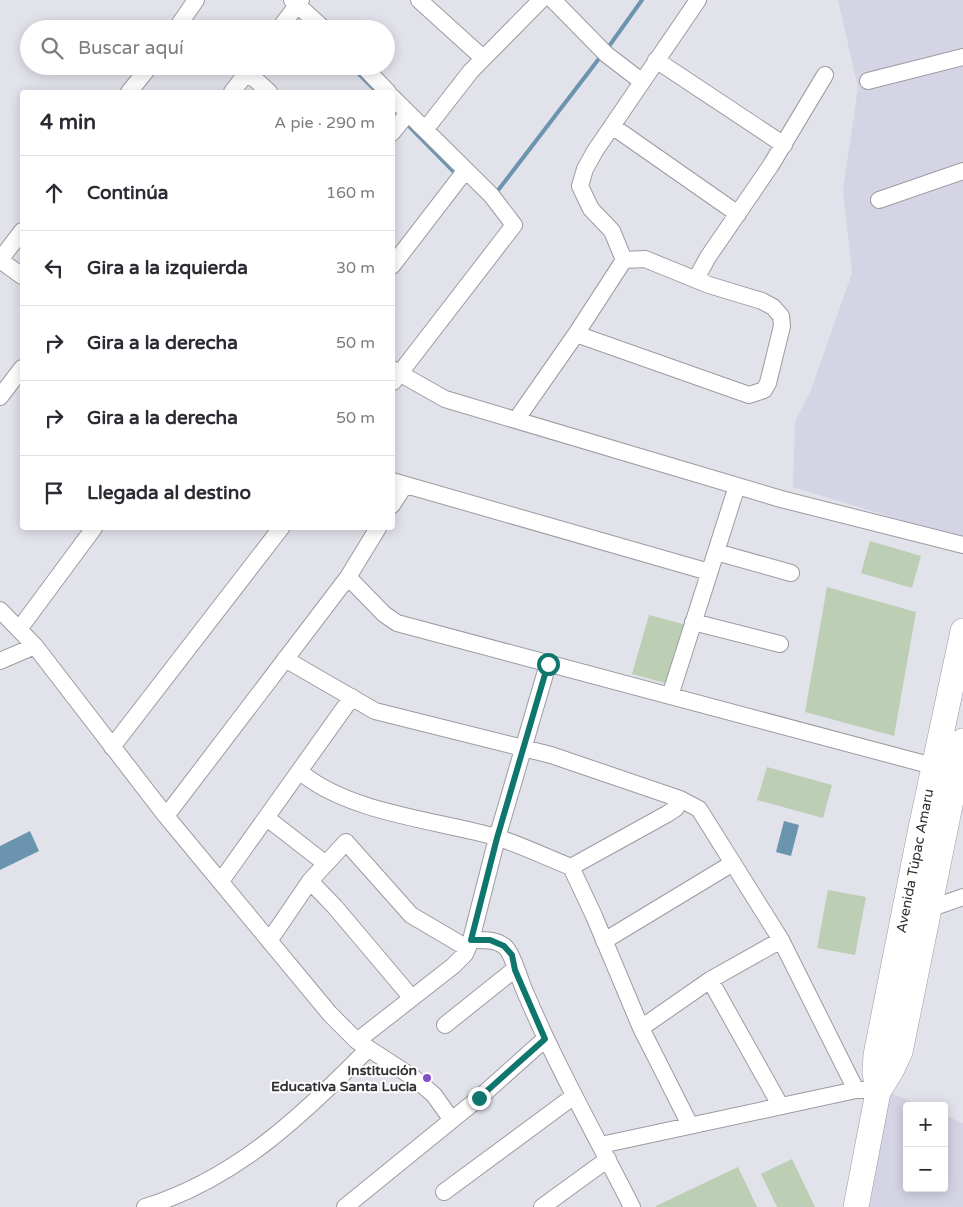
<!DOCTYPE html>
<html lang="es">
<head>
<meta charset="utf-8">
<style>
  body { margin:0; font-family:"Varela Round",sans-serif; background:#f2f2f3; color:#2b2b33 }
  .controls { position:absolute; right:15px; bottom:15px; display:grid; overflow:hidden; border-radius:5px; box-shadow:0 2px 12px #0003 }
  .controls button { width:45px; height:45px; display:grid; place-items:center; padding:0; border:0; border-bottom:1px solid #e1e1e2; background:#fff; color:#2b2b33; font:25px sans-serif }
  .stop { position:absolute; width:15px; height:15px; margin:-11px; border:4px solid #0f766e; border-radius:50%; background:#fff }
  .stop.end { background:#0f766e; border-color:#fff; box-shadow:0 1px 5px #0008 }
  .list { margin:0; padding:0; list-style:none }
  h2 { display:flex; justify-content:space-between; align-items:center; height:65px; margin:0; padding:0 20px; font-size:21px }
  h2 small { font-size:16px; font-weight:400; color:#7c7c81 }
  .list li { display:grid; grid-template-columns:32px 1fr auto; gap:15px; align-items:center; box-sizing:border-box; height:75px; padding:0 20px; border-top:1px solid #e1e1e2 }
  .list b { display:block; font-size:19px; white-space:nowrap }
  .list em { font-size:16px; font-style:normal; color:#7c7c81 }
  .icon { flex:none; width:28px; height:28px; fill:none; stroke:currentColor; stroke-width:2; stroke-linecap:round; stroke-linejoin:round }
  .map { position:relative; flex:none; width:963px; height:1207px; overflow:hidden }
  .search { position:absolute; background:#fff; box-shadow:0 2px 12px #0003; left:20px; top:20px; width:375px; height:55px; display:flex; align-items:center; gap:12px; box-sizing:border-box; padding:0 18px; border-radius:28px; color:#7c7c81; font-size:19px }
  .panel { position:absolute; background:#fff; box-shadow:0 2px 12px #0003; left:20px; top:90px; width:375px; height:440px; border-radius:5px }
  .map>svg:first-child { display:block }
</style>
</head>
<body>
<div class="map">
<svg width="963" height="1207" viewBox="0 0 963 1207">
  <rect width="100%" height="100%" fill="#e2e2eb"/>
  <path fill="#d5d4e4" d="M838,0H963V539L793,487L795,421L811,390L852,273L843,189L858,88Z
    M887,1091L921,1106H907V1188H944V1115L963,1123V1207H863Z"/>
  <path fill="#bcceb4" d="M870,541L921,556L912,588L861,573Z
    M827,587L916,612L894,736L805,712Z
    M649,615L686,625L669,684L632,674Z
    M767,767L832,785L823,818L757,800Z
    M828,890L866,897L855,955L817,948Z
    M792,1159L815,1207H777L761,1174Z
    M738,1167L757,1207H656V1206Z"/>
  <path fill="#6b95ae" d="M784,821L799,825L791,856L776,852Z
    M30,831L39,851L0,870V846Z"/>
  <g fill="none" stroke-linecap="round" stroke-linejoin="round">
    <path stroke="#6b95ae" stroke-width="4" d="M607,49L642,0
      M351,66L377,92
      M406,123L457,175
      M496,193L601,56"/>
    <defs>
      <path id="minor" d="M292,0L324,29
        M419,0L483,58
        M553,0L606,54L641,81
        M176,29L196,0
        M279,29L301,0
        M656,60L784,145
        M363,66L388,92
        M247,72L269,92
        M868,81L963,57
        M129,92L150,66
        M232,92L252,66
        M392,97L491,195L514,225L393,382
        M612,126L738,214
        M425,130L471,71L541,0
        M392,133L408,113
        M879,200L963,171
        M0,260L22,231
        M0,260L22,276
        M392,266L465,171
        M696,279L708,257L771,165L825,75
        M576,334L749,395L764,390L768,383L782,326L781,316L773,307L762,301L709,285L645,259L624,260
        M392,369L445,399L781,499L963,545
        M0,397L22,368
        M516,420L576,334L624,260L612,231L591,209L580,186L585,169L595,151L698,0
        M392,481L709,572
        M392,505L405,485
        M716,552L791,573
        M348,577L384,614L397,623L944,769
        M0,610L35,646L166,816L330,1014L357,1041L414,1078L434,1095L451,1119
        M693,622L780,644
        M20,628L94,528
        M285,659L375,711L551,755L680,799L699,809L781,940L856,1090
        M0,661L35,646
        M670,696L737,486
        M112,747L281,528
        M304,775C353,813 435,820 496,837C521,845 546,857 571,867L594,916L641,1028L690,1125
        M166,816L348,577L378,528
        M272,822L326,864
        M571,867L667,814L676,808L680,799
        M221,881L352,697
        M310,881L335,907L411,997
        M929,909L963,897
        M471,940C482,940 495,939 504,946C512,951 521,984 526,994C557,1067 596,1136 632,1207
        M269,941L310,881L346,842L411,915L467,948
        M604,941L733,863
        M710,980L780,1105
        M445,1025L515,969
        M641,1028L710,980L781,940
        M357,1041L453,966L465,954L471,940L497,838L548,664
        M601,1145L856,1090H865
        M444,1192L574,1096
        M145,1207C236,1179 303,1115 368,1049
        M345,1207L479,1098L545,1039
        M542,1207L608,1159"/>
      <path id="highway" d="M878,1092L891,1071L900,1052L963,741
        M856,1207L878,1092L875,1072L876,1055L920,833L963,631"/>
    </defs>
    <use href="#minor" stroke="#9b9ba3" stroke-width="18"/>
    <use href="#highway" stroke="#9b9ba3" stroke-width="26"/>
    <use href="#minor" stroke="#fff" stroke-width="16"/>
    <use href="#highway" stroke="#fff" stroke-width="25"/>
  </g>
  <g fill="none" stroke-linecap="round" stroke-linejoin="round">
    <path stroke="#0f766e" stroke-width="6" d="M479,1098L545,1039L515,970L512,955L504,946L490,940H471L497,838L548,664"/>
  </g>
  <circle fill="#824fc7" stroke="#fff" stroke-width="2" cx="427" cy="1078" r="5"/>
  <g text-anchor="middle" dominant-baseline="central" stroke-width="4" stroke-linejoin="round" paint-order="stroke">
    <g font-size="14" fill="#313134" stroke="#fff">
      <text transform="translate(915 861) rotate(-79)">Avenida Túpac Amaru</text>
    </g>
    <g font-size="14" font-weight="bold" fill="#313134" stroke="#fff" text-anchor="end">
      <text x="417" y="1070">Institución<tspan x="417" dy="16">Educativa Santa Lucia</tspan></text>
    </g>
  </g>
</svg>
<div class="controls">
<button>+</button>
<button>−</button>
</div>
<div class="stop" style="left:548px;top:664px"></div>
<div class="stop end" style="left:479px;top:1098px"></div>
<div class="search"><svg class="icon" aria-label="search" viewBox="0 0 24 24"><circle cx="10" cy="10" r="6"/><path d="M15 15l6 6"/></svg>Buscar aquí</div>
<section class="panel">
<h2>4 min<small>A pie · 290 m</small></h2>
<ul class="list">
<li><svg class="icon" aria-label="ahead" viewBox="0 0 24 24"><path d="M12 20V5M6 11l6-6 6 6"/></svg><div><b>Continúa</b></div><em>160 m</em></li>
<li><svg class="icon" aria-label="left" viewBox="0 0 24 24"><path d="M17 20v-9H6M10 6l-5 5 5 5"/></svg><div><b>Gira a la izquierda</b></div><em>30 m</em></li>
<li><svg class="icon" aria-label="right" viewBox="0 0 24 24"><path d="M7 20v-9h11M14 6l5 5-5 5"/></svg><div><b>Gira a la derecha</b></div><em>50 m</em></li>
<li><svg class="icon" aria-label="right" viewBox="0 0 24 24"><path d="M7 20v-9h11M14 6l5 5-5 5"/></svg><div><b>Gira a la derecha</b></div><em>50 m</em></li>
<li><svg class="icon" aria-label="arrive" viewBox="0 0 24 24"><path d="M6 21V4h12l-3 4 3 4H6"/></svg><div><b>Llegada al destino</b></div></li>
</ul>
</section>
</div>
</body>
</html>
